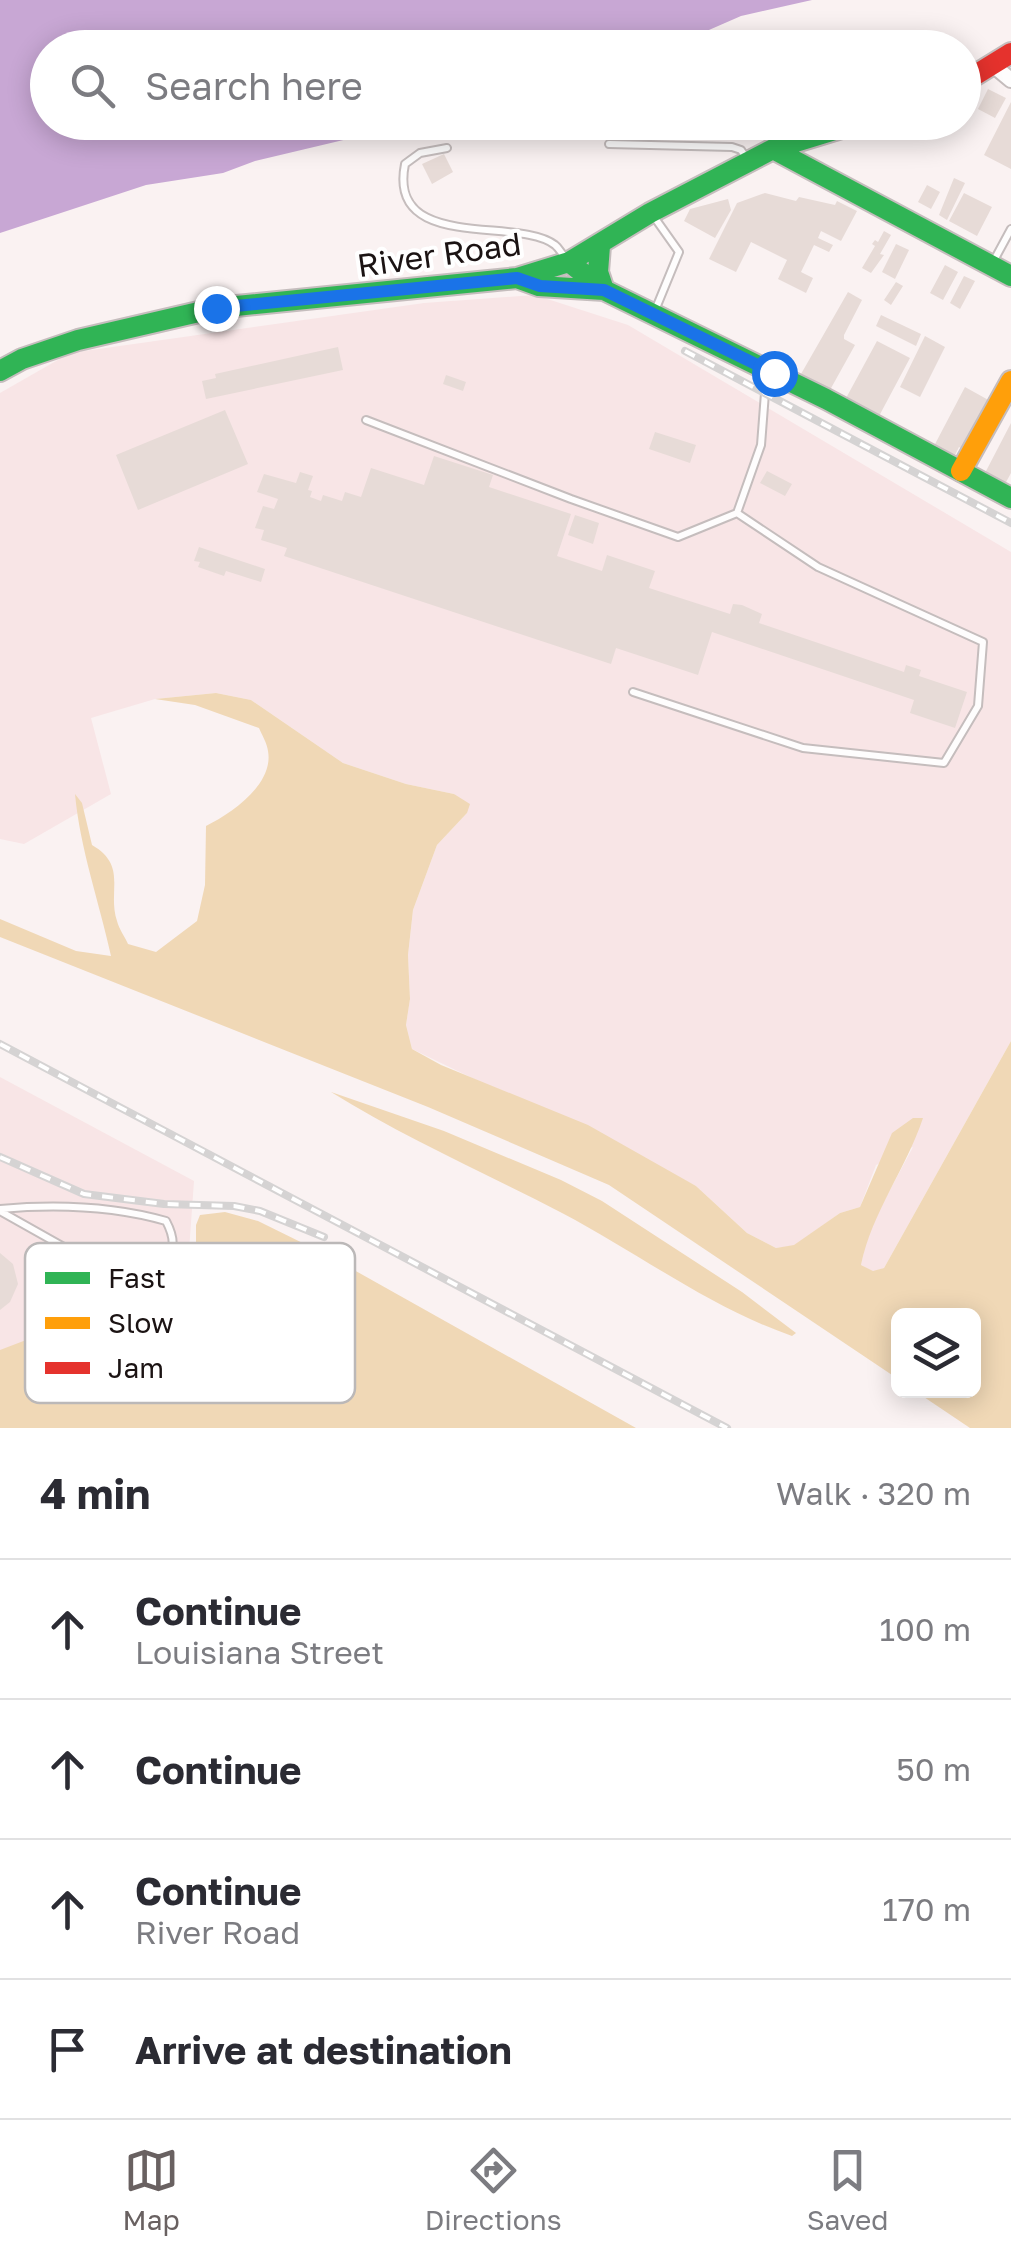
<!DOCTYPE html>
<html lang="en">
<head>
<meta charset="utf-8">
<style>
  body { margin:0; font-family:"Golos Text",sans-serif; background:#f7f7f7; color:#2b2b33 }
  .controls { position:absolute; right:30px; bottom:30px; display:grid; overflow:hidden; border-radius:15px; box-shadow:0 5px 25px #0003 }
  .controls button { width:90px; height:90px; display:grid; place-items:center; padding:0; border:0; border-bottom:2px solid #e1e1e2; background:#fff; color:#2b2b33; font:50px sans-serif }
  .stop { position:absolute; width:30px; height:30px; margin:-22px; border:8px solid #1a73e8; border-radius:50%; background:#fff }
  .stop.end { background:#1a73e8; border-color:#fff; box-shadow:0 2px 10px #0008 }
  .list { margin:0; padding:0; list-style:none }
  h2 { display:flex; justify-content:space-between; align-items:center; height:130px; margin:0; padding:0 40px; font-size:42px }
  h2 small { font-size:32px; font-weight:400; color:#7c7c81 }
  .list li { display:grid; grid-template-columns:65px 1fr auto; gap:30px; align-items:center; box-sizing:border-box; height:140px; padding:0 40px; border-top:2px solid #e1e1e2 }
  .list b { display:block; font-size:38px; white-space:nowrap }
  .list p { margin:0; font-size:32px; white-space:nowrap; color:#7c7c81 }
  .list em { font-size:32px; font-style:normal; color:#7c7c81 }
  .icon { flex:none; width:55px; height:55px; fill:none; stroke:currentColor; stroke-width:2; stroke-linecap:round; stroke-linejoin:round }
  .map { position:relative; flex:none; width:1011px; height:1428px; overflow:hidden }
  .search { position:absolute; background:#fff; box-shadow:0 5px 25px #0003; left:30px; right:30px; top:30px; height:110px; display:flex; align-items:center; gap:25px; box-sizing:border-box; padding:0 35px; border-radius:55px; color:#7c7c81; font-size:38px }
  .sheet { height:690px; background:#fff }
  nav { display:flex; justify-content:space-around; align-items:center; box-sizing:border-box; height:140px; border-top:2px solid #e1e1e2; background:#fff; font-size:28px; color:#7c7c81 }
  nav a { display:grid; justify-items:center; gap:5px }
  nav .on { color:#696161 }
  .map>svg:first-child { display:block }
</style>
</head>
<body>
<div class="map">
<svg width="1011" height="1428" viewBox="0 0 1011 1428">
  <rect width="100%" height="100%" fill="#faf2f2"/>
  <path fill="#f8e5e6" d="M535,295L628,325L1011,552V1041L884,1268L873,1272L861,1265L868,1231L913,1147L876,1165L860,1207L840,1213L794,1246L776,1248L747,1233L696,1186L412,1049L406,1025L410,999L408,955L413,910L437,845L467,813L454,794L406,784L343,763L251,700L216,693L155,699L91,718L111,794L24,844L0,839V393L70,353L424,303Z
    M0,1077L194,1181L188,1265L0,1354Z"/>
  <path fill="#f0d8b6" d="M216,693L251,700L343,763L406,784L454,794L470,804L467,813L437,845L413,910L408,955L410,999L406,1025L412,1049L441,1065L588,1125L696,1186L747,1233L776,1248L794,1245L840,1213L860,1207L892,1133L913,1118H923C906,1169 872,1212 861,1265L873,1271L884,1268L1011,1041V1428H970L915,1391L974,1390V1316H898V1379L609,1185L428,1107L0,937V919L76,951L111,956C99,901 80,849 75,794L82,803L92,845C128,866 107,891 117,921C119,929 125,937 128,944L156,952L197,921L205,885L206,826C232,813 274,784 268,751C267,743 262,735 259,728L195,705L155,699Z
    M331,1092L444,1131L561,1180L602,1201L742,1292L796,1333L792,1336C711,1308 638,1253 562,1213C487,1174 403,1137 331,1092Z
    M225,1212L258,1221L329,1256L636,1428H0V1350L196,1275V1225L200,1215Z"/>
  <path fill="#c8a7d4" d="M0,0H812L741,16L670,47L48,48V122L415,123L255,161L223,173L146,185L0,233Z"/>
  <path fill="#e7dbd7" d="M988,89L1006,98L995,118L978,109Z
    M1011,102V169L984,155Z
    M444,154L453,172L432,184L422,164Z
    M954,178L965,183L947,220L939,215Z
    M927,185L940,192L931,209L918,202Z
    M765,193L796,201L799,197L835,205L837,201L857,211L841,241L821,231L818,238L833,245L829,252L814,245L801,272L813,278L806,293L778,279L787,260L751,242L736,272L709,259L737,203Z
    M964,193L992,207L977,236L949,221Z
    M728,199L731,210L715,238L684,221L690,209Z
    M884,231L891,235L880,254L884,255L871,273L862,268L875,246L872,244L875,240L878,242Z
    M896,244L909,250L895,279L882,272Z
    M945,265L958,272L943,300L930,293Z
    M964,276L975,281L960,309L950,303Z
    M896,282L903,286L891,305L884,300Z
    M848,292L862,300L844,335V339L855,345L830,390L801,374Z
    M881,315L921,334L916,346L876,326Z
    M925,336L945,347L920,397L900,387Z
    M877,341L910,358L878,418L845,400Z
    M338,347L343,370L206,399L202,381L216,378L215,374Z
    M446,375L466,382L463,391L443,384Z
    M965,387L992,402L966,451L959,447L954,457L934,446Z
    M225,410L248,464L138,510L116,455Z
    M1011,423V473L1005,484L985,473Z
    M655,432L696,445L690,463L649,449Z
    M434,456L493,475L489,487L571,514L557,556L602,571L607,555L655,571L649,588L730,614L733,604L742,605L762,614L759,623L904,672L906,665L921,670L919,676L967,692L955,728L910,713L914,700L712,632L698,675L616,648L611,664L284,556L287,548L261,540L264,530L255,528L263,506L274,509L278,499L257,492L264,474L296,483L300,472L313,476L308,490L312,491L310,497L321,501L323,495L342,501L345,492L361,497L371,468L424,485Z
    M767,471L792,484L785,496L760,483Z
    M575,515L599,523L593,544L568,535Z
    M199,547L265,569L261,582L226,571L224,576L198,567L200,562L194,561Z
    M0,1253L13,1264L18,1284L10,1302L0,1310Z"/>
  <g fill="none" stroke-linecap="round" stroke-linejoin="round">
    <defs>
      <path id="lane" d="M609,144L732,147L741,150L745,156
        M447,148L420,153L405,164C387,253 519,216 555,245C559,248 561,253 565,257
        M652,214L679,252L654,313
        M992,264L1011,229
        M366,420L571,499L678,537L737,513
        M633,692L803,748L944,763L978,706L983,642L818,567L737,513L761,445L765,393L772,379
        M0,1209C55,1204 113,1206 166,1221C175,1238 175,1249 166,1267L147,1275L119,1278L0,1211"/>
      <path id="street" d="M993,65L1011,80"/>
      <path id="fast" d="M773,149L1011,276
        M569,262L604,290L826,399L1011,498
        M517,278L539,286L604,290L598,272L600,246
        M0,371L22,359L78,340L216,308L517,278L569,262L650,213L773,149L861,122"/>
      <path id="slow" d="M961,471L1011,381"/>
      <path id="jam" d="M964,82L1011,53"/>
    </defs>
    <use href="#lane" stroke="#c5bdbd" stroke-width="10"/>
    <use href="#street" stroke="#c5bdbd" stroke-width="18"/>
    <use href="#fast" stroke="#c5bdbd" stroke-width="24"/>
    <use href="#slow" stroke="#c5bdbd" stroke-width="24"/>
    <use href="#jam" stroke="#c5bdbd" stroke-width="24"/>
    <use href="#lane" stroke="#fefdfd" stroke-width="6"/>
    <use href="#street" stroke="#fefdfd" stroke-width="14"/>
    <use href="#fast" stroke="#30b455" stroke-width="20"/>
    <use href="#slow" stroke="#ff9f0a" stroke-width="20"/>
    <use href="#jam" stroke="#e5322d" stroke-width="20"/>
    <defs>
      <path id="rail" d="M685,351L1011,523
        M0,1044L727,1428
        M0,1157L84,1194L164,1204L234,1206L260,1211L324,1237"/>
    </defs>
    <use href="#rail" stroke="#d5d3d3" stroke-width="8"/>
    <use href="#rail" stroke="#fff" stroke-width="4" stroke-dasharray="11" stroke-linecap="butt"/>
  </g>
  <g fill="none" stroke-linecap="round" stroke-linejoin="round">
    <path stroke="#1a73e8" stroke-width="12" d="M216,308L517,278L540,286L604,290L774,373"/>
  </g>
  <g text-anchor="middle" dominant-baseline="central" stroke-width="8" stroke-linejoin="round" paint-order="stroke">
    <g font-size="32" fill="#1b1313" stroke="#fff">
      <text transform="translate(439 254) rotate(-8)">River Road</text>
    </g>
  </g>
  <rect x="25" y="1243" width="330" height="160" rx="15" fill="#fff" stroke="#bbb8b8" stroke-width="2.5"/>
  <rect x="45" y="1272" width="45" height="12" fill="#30b455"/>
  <rect x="45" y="1317" width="45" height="12" fill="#ff9f0a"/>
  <rect x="45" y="1362" width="45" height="12" fill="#e5322d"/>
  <g font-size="28" fill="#1b1313">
    <text x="108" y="1288">Fast</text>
    <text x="108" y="1333">Slow</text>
    <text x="108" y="1378">Jam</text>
  </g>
</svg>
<div class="controls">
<button><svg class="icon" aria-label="layers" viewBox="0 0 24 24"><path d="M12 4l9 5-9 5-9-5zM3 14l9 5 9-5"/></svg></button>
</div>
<div class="stop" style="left:774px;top:373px"></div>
<div class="stop end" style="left:216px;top:308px"></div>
<div class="search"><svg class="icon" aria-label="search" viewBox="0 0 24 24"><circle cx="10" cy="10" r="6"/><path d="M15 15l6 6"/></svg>Search here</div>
</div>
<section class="sheet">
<h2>4 min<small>Walk · 320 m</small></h2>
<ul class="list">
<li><svg class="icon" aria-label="ahead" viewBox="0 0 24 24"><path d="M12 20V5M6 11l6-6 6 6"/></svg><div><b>Continue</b><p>Louisiana Street</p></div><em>100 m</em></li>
<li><svg class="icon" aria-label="ahead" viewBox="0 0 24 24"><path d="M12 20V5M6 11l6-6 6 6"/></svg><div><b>Continue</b></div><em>50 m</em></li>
<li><svg class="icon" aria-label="ahead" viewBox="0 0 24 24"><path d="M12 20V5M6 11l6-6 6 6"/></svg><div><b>Continue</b><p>River Road</p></div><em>170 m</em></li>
<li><svg class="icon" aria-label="arrive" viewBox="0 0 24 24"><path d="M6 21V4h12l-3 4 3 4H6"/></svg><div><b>Arrive at destination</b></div></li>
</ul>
</section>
<nav>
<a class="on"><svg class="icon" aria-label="map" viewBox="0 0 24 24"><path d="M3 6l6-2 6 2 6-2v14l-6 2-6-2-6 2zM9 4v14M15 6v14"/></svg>Map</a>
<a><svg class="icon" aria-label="directions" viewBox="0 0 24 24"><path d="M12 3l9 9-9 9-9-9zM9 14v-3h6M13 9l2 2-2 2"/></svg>Directions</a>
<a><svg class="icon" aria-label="saved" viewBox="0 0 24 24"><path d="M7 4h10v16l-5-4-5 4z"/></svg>Saved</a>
</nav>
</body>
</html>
